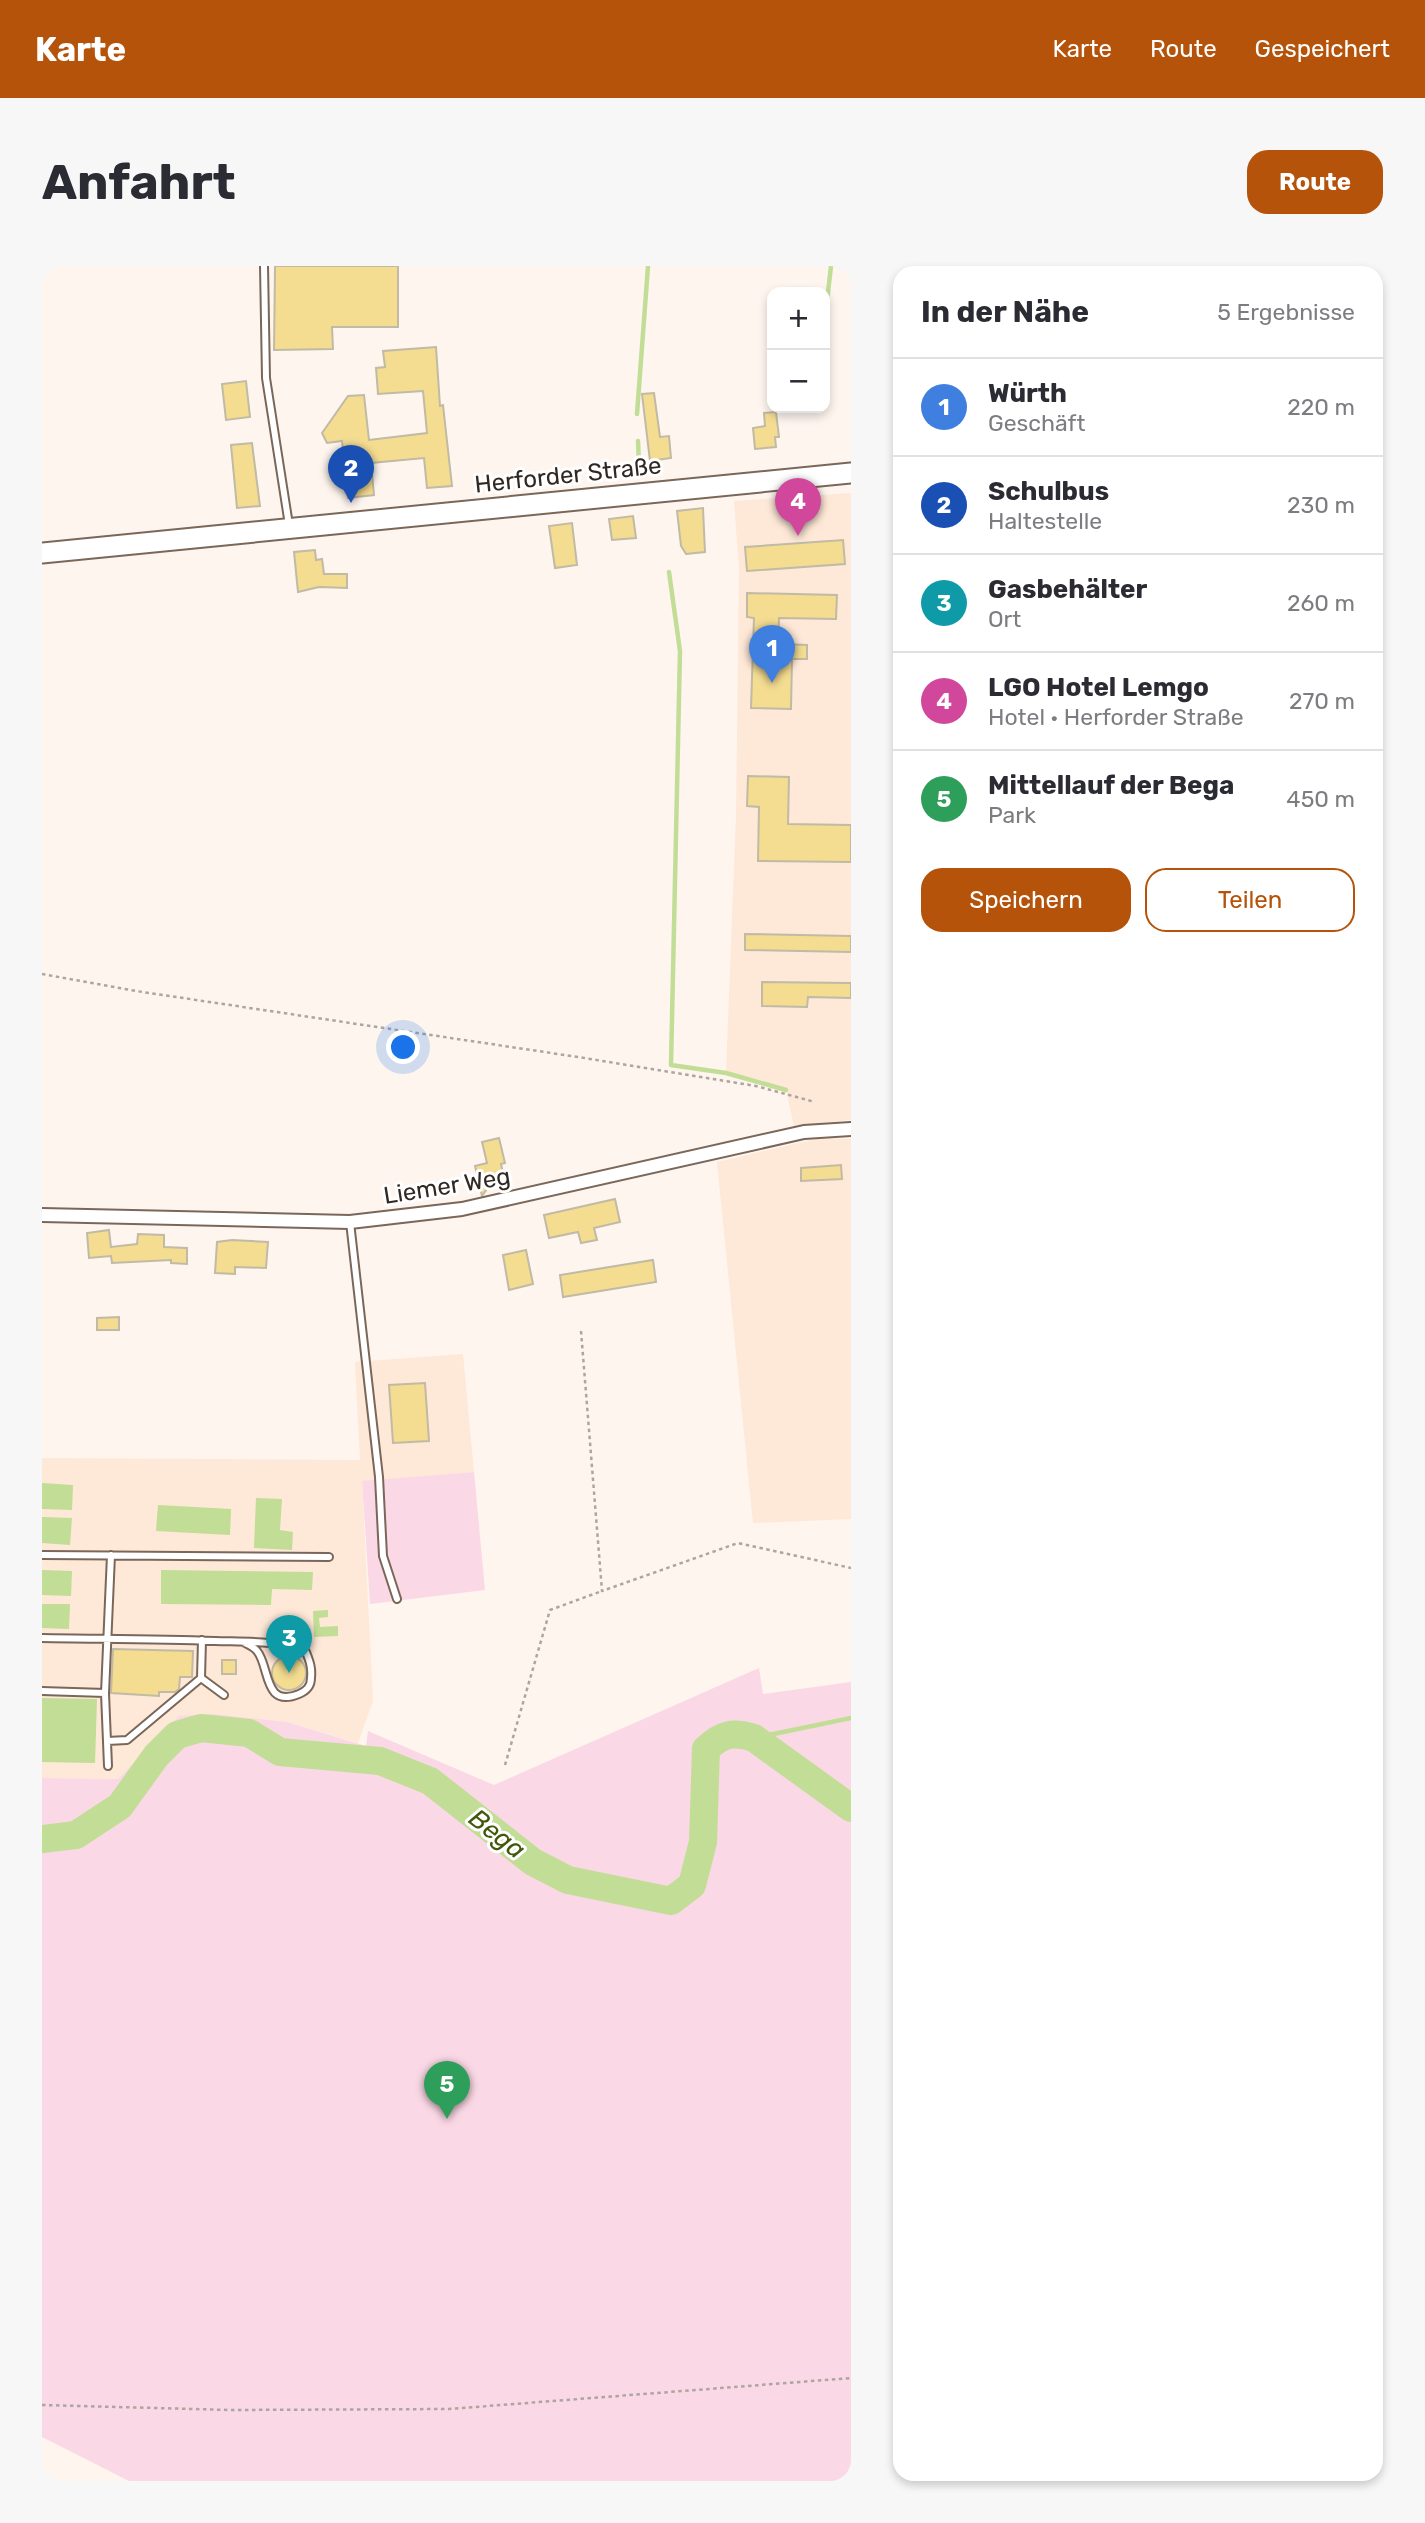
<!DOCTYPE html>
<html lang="de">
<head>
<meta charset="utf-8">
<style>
  body { margin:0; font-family:Rubik,sans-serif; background:#f7f7f7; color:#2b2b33 }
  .controls { position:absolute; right:21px; top:21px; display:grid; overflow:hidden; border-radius:14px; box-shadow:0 4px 10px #0003 }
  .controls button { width:63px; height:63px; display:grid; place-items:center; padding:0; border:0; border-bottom:2px solid #e1e1e2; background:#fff; color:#2b2b33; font:35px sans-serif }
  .you { position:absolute; left:362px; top:782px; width:24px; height:24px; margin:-18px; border:5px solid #fff; border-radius:50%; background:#1a73e8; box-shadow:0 0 0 10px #1a73e833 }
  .badge { display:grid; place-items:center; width:46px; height:46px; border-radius:50%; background:#b45309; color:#fff; font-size:23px; font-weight:700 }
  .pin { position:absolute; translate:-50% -58px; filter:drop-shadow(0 2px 4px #0008) }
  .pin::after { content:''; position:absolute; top:37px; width:24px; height:21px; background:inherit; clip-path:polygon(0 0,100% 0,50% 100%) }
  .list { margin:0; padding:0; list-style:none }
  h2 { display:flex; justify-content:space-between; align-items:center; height:91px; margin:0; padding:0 28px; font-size:30px }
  h2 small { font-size:23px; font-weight:400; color:#7c7c81 }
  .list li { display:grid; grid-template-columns:46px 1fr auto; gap:21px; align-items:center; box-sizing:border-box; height:98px; padding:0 28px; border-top:2px solid #e1e1e2 }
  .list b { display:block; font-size:26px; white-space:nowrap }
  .list p { margin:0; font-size:23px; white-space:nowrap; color:#7c7c81 }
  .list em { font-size:23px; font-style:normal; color:#7c7c81 }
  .actions { display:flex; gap:14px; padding:21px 28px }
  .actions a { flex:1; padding:16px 0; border:2px solid #b45309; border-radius:21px; text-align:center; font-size:24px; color:#b45309 }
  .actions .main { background:#b45309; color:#fff }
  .map { position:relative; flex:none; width:809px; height:2215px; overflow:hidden; border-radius:21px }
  header { display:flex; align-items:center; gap:42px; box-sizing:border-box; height:98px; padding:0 35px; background:#b45309; color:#fff }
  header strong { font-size:33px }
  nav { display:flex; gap:38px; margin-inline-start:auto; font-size:24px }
  .intro { display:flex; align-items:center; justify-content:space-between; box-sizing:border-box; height:168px; padding:0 42px }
  h1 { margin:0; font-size:49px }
  .button { padding:18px 32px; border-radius:21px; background:#b45309; color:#fff; font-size:24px; font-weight:700 }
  main { display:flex; gap:42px; padding:0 42px }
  aside { flex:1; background:#fff; border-radius:21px; box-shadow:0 4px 10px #0003 }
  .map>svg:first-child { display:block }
</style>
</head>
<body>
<header>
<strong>Karte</strong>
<nav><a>Karte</a><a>Route</a><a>Gespeichert</a></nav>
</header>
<div class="intro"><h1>Anfahrt</h1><a class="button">Route</a></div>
<main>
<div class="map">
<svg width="809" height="2215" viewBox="0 0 809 2215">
  <rect width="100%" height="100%" fill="#fef5ef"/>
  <path fill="#fee8d7" d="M809,227V854L752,860L744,824L684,807L694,551L697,303L692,235Z
    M778,872L809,873V1253L711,1257L675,896Z
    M421,1088L432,1206L320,1216L331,1435L316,1477L245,1456L137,1450L76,1513L0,1512V1192L318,1194L313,1096Z"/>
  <path fill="#fbd8e5" d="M432,1206L443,1324L328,1338L320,1215Z
    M717,1402L721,1428L809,1416V2215H87L0,2171V1512L76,1513L137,1450L170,1448L245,1456L324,1480L326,1465L452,1519Z"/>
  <path fill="#c1dd96" d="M0,1217L31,1219L30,1244L0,1243Z
    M214,1232L240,1233L238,1264L251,1266L250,1284L212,1282Z
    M116,1239L189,1243L188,1269L114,1265Z
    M0,1251L30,1252L28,1279L0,1277Z
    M0,1304L30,1305L29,1330L0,1329Z
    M119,1304L271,1306L270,1324L230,1323L229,1339L119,1338Z
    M0,1338H28L27,1363L0,1362Z
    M286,1344V1351L277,1352L278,1361L296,1360V1370L272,1371L271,1345Z
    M0,1432L55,1433L53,1497L0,1496Z"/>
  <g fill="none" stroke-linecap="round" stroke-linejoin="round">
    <path stroke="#c1dd96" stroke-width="4.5" d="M783,53L789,0
      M595,148L606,0
      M596,175L597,198
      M627,306L638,385L629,799L684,807L744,824
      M712,1472L809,1452"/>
    <path stroke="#c1dd96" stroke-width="28" d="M0,1573L34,1569L78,1540L114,1490L135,1469L159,1462L207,1467L238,1486L338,1495L388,1515L491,1596L526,1614L629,1635L650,1619L661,1576L664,1483C680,1468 691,1465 712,1472L809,1542"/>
  </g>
  <path fill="#f4dc91" stroke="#c1baa4" stroke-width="2" d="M233,0H356V61H290L291,83L232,84Z
    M394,81L398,140L401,139L410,220L385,222L382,192L329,197L332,229L306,232L300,175L285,177L280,167L306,130L322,129L327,174L385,167L381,125L336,128L334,102L343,101L341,85Z
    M204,115L208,151L184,154L180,118Z
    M612,127L618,171L627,170L629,192L608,195L600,128Z
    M734,146L737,171H733L734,181L713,183L711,162L723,160L722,147Z
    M210,177L218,240L195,242L189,179Z
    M661,242L663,286L644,288L639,280L635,245Z
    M591,250L594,272L570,274L567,253Z
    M530,257L535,299L513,302L507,260Z
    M801,274L803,298L705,305L703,281Z
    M273,284L274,294L280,293L282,308H305V322L277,321L256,326L252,286Z
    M705,327L795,329L794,353L737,352L736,378L765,379V393H750L749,443L709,442L712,352L705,351Z
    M706,510L747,511L746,558L809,559V596L716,595L717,541L705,540Z
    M703,668L809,670V686L703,684Z
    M720,716L809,717V732L766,731L765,741L720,740Z
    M457,872L463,897L459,898L461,907L457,908L459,917L448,919L440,930L433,900L445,897L440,876Z
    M799,899L800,913L759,915V902Z
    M573,933L578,956L552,962L555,974L539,977L536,966L507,972L502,949Z
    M67,964L69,981L95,978L96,968L122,969V981L145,982V998L129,997V994L70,997L69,990L47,992L45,967Z
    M190,974L226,976L224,1002L193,1001V1008L173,1007L175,976Z
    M484,984L491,1018L467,1024L461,989Z
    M611,994L614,1016L521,1031L518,1009Z
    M77,1051V1064H55V1052Z
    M383,1117L387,1175L351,1177L347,1119Z
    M71,1383L151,1385L150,1411H138L137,1423L133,1426H117V1430L69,1427Z
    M230 1407a17 17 0 1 1 34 0a17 17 0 1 1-34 0Z
    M180,1394H194V1408H180Z"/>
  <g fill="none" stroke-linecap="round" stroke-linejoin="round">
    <defs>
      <path id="service" d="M222,0L224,112L247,259
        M308,956L337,1211L341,1290L355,1333
        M0,1289L287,1291
        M0,1372C58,1373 116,1373 173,1375C203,1376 236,1374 264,1386C268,1396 270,1402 269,1412C269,1421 264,1425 257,1428C221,1443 228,1400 215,1385C212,1381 205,1378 201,1376
        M160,1374L159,1412L182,1429
        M0,1425L63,1427
        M65,1475L85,1474L159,1412
        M66,1500L63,1427L69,1289"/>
      <path id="minor" d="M0,949L308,956L420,943L762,866L809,863"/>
      <path id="primary" d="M0,287L809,207"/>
    </defs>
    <use href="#service" stroke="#7a6759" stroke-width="10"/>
    <use href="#minor" stroke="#7a6759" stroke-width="16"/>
    <use href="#primary" stroke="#7a6759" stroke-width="23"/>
    <path stroke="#ada59f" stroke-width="2.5" stroke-dasharray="3.5 3.5" stroke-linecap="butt" d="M0,708L94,725L536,791L714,820L773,836
      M539,1065L560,1325L696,1277L809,1302
      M463,1499L508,1344L560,1325
      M0,2139L189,2144L407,2143L809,2112"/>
    <use href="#service" stroke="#fff" stroke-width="6"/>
    <use href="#minor" stroke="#fff" stroke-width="12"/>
    <use href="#primary" stroke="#fff" stroke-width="19"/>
  </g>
  <g text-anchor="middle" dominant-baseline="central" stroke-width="6" stroke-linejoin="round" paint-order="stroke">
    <g font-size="24" fill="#302822" stroke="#fff">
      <text transform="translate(526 209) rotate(-6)">Herforder Straße</text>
      <text transform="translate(405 920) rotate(-9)">Liemer Weg</text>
    </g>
    <g font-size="26" font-style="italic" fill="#42590b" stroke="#fff">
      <text transform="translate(455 1568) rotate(38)">Bega</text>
    </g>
  </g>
</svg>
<div class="controls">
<button>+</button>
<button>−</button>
</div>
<div class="you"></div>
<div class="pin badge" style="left:730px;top:417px;background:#3f7fe0">1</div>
<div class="pin badge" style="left:309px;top:237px;background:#1a4fb4">2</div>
<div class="pin badge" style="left:247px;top:1407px;background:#0f9aa8">3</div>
<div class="pin badge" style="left:756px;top:270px;background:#d1479c">4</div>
<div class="pin badge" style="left:405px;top:1853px;background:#2e9e5b">5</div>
</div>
<aside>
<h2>In der Nähe<small>5 Ergebnisse</small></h2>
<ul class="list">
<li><span class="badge" style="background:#3f7fe0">1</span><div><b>Würth</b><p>Geschäft</p></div><em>220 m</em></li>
<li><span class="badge" style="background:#1a4fb4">2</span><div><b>Schulbus</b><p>Haltestelle</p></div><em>230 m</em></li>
<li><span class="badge" style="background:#0f9aa8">3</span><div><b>Gasbehälter</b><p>Ort</p></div><em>260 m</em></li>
<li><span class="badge" style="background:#d1479c">4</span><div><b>LGO Hotel Lemgo</b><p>Hotel · Herforder Straße</p></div><em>270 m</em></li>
<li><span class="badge" style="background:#2e9e5b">5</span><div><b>Mittellauf der Bega</b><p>Park</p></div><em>450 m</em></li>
</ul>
<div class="actions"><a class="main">Speichern</a><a>Teilen</a></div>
</aside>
</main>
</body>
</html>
